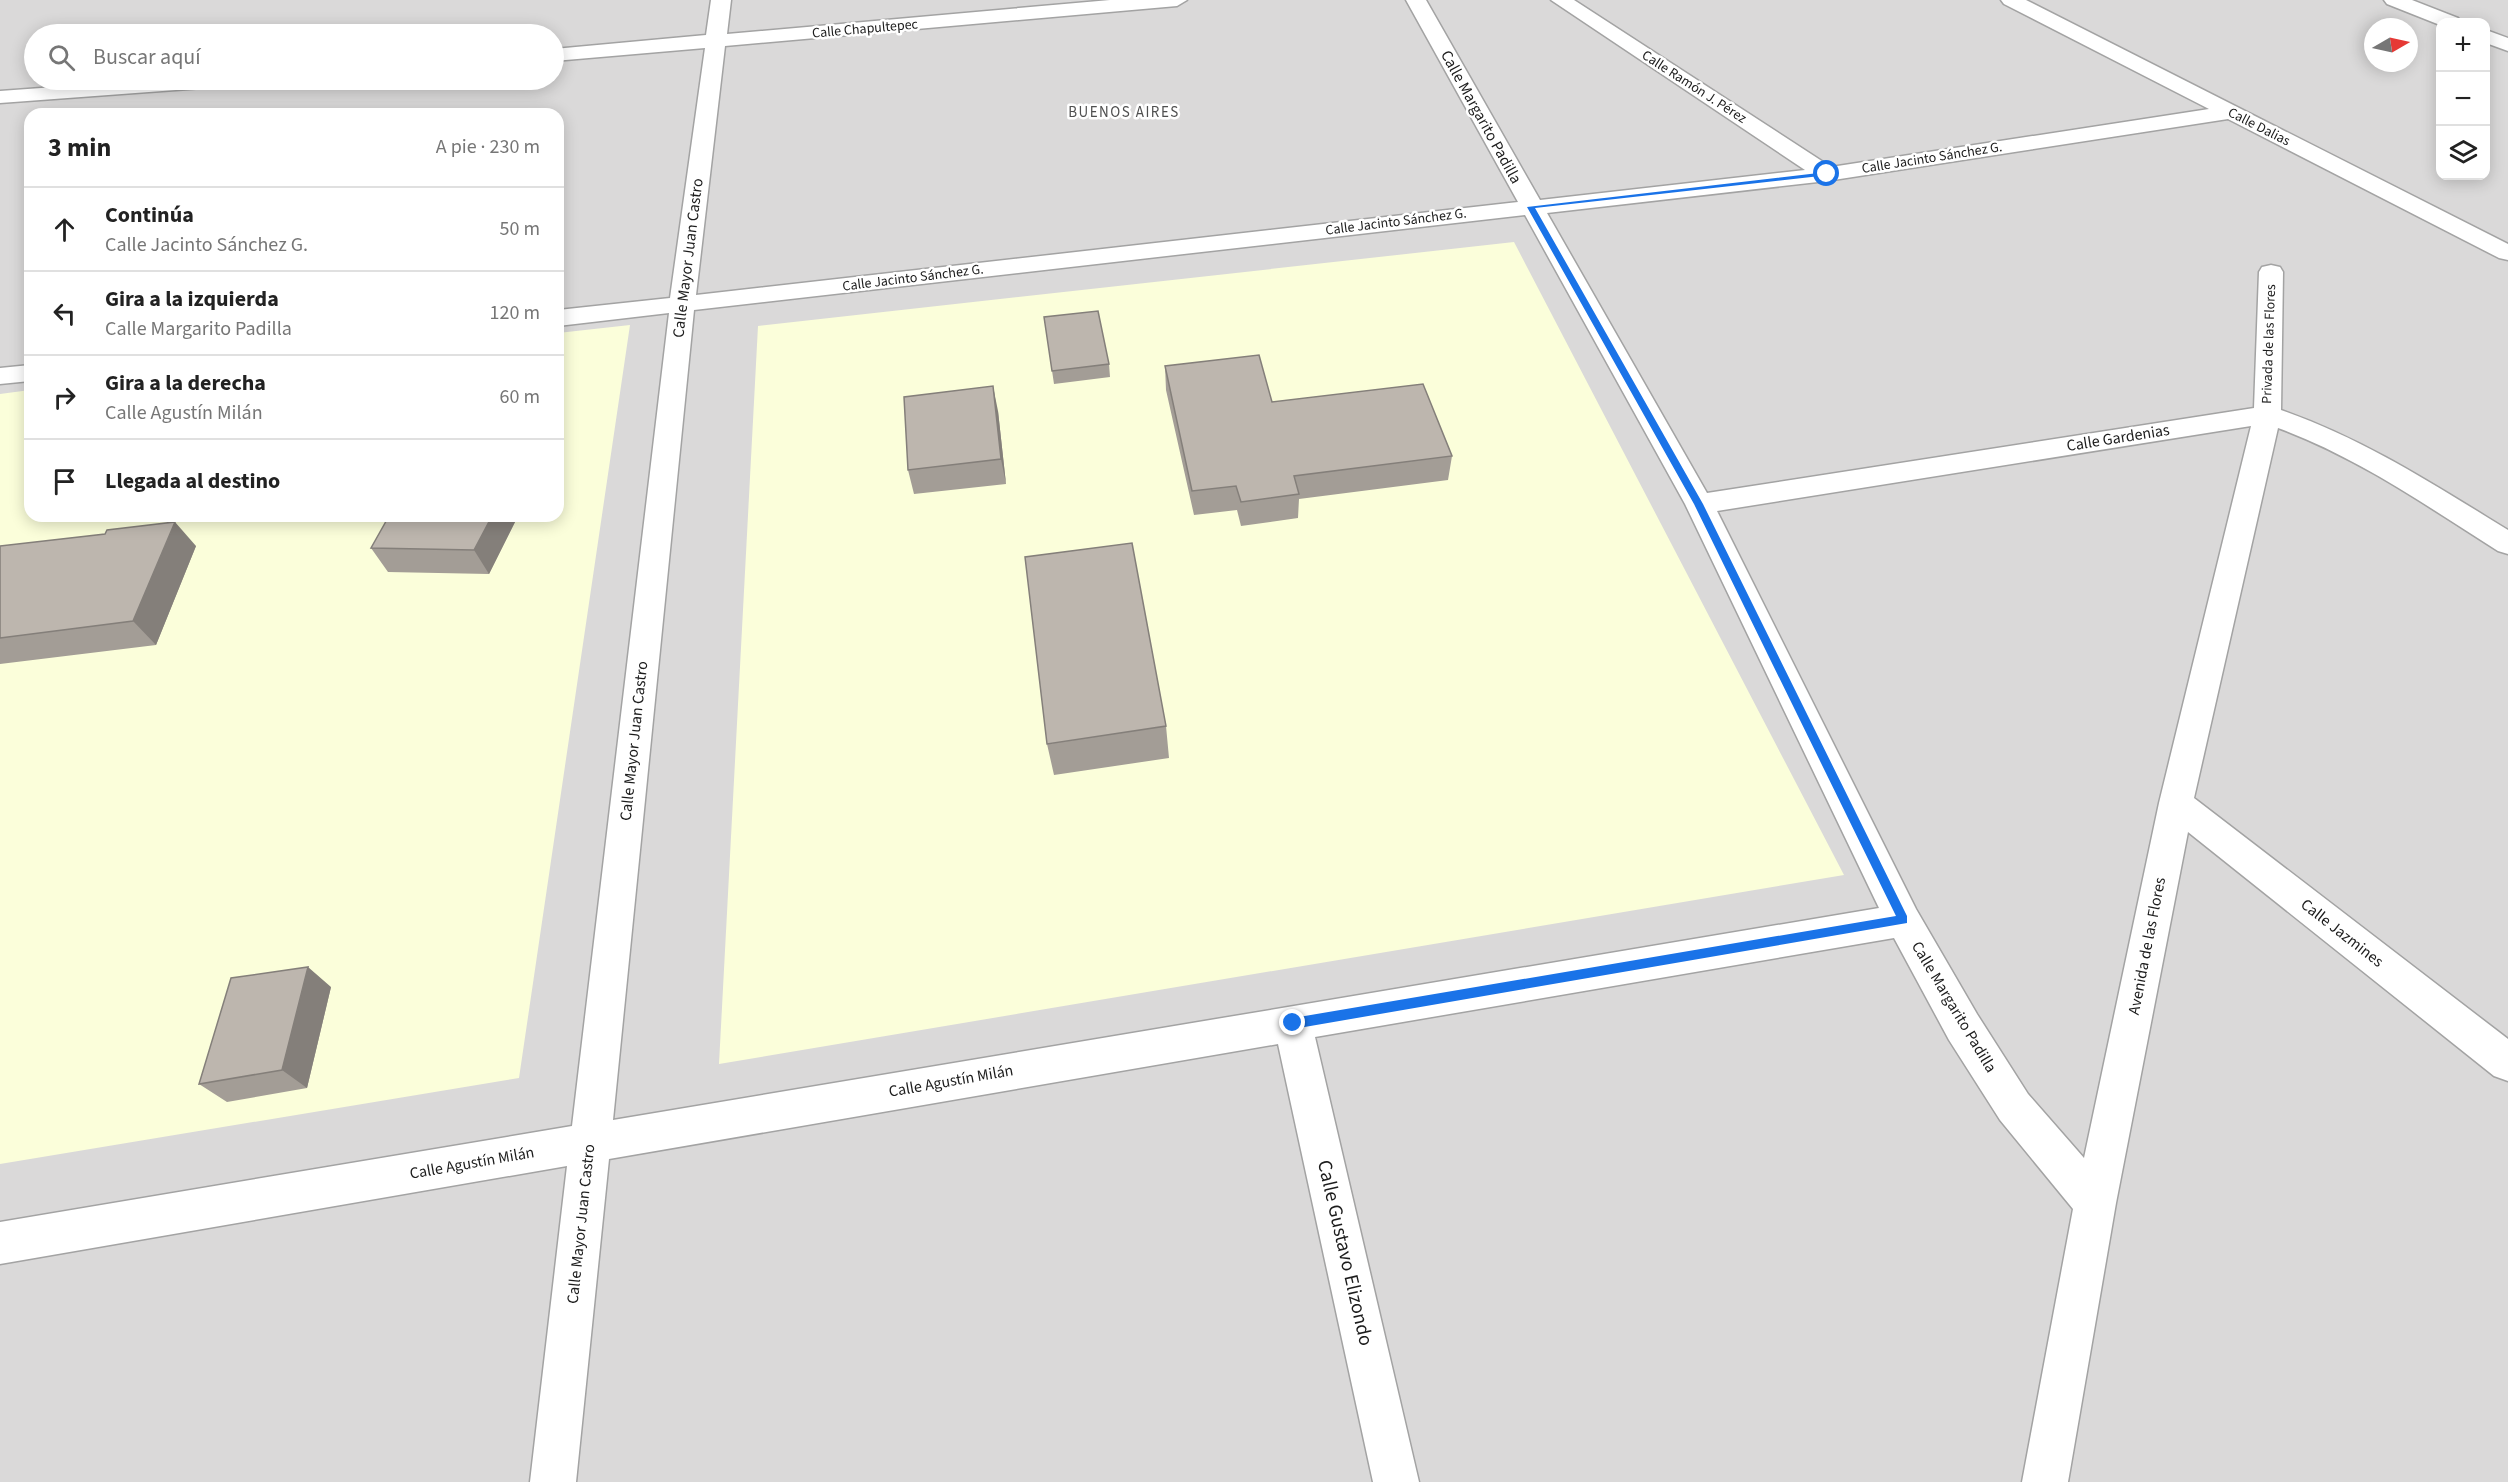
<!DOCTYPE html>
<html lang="es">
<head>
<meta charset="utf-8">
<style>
  body { margin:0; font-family:"Source Sans 3",sans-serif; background:#f2f2f2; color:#222 }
  .controls { position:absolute; right:18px; top:18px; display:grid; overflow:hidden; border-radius:12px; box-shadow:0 3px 15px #0003 }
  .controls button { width:54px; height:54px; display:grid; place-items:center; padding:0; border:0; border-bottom:2px solid #e0e0e0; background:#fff; color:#222; font:30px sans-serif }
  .compass { position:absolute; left:2364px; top:18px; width:54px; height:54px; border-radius:50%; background:#fff; box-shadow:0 3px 15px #0003; rotate:81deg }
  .stop { position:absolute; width:18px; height:18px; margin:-14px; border:4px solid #1a73e8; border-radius:50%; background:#fff }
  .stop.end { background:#1a73e8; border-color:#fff; box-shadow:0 2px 6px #0008 }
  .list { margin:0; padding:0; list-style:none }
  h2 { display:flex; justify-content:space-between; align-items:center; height:78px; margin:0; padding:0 24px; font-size:26px }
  h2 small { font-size:20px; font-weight:400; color:#767676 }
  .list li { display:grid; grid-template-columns:39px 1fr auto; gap:18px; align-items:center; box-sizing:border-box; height:84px; padding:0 24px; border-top:2px solid #e0e0e0 }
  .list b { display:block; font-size:22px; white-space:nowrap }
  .list p { margin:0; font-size:20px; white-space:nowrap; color:#767676 }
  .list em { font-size:20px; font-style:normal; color:#767676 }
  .icon { flex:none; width:33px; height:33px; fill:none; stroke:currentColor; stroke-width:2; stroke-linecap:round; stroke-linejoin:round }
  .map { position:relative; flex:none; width:2508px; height:1482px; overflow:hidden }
  .search { position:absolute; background:#fff; box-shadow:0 3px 15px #0003; left:24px; top:24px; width:540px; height:66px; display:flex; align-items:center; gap:15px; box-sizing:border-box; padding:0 21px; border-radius:33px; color:#767676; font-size:22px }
  .panel { position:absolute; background:#fff; box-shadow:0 3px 15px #0003; left:24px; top:108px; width:540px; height:414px; border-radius:18px }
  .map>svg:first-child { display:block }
</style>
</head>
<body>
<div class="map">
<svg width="2508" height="1482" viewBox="0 0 2508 1482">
  <rect width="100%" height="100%" fill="#edeae2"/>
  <path fill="#dad9d9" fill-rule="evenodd" d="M0,0H2508V1482H0ZM2440,22H2486V176H2440ZM2373,27H2409V63H2373ZM34,34H554V80H34ZM30,114H558V516H30Z"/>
  <path fill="#fbfeda" d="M1514,242L1844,875L719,1064L758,326Z
    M630,325L519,1078L0,1164V394L30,390V516H558V333Z"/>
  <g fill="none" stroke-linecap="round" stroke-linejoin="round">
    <defs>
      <path id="minor" d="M711,0H731L727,34L1110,0H1187L1177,6L725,46L696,295L1518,202L1406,0H1426L1540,200L1805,170L1551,0H1574L1831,167L2209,109L2004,4L2001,0H2026L2508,244V260L2499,258L2228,119L1827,181L1547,213L1707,493L2254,408L2259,272L2262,267L2271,265L2280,267L2283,272L2281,410C2364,439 2433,484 2508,530V554L2498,551C2427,506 2357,457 2278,428L2194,798L2508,1039V1081L2494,1076L2188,832L2116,1203L2068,1482H2022L2073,1209L2000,1120L1949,1040L1894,938L1315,1037L1419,1482H1373L1278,1044L609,1159L576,1482H530L567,1166L0,1264V1222L572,1126L669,313L558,326V310L670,298L705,48L554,61V49L706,35ZM1525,215L1685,504L1879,908L613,1120L694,310ZM2251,426L2159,803L2084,1158L2028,1094L1977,1014L1916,909L1717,511Z
        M2384,0H2412L2458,18L2461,22H2440V25L2387,4Z
        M2486,30L2508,38V51L2486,43Z
        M151,80H240L237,84L230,86L0,103V91Z
        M30,365V381L0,384V368Z"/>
    </defs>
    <use href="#minor" stroke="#a3a3a3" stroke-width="3"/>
    <use href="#minor" fill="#fff" fill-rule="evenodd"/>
  </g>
  <path fill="#a39d96" d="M1044,317L1109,364L1110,377L1054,384Z
    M1165,366L1272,402L1452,456L1448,480L1299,499L1298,518L1241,526L1237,510L1194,515L1166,390Z
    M998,411L1006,484L914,494L908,470Z
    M518,516L489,574L388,572L371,548Z
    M0,546H196L156,645L0,664Z
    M1166,726L1169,758L1054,775L1047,744Z
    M331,987L307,1088L227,1102L199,1084Z"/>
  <path fill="#847f7a" d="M993,386L998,411L1006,484L1001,459Z
    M492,516H518L489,574L474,550Z
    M175,522L196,546L156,645L133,621Z
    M308,967L331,987L307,1088L282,1070Z"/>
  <path fill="#bdb6ae" stroke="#847f7a" stroke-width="1.5" d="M1098,311L1109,364L1052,371L1044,317Z
    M1259,355L1272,402L1423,384L1452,456L1294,476L1299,494L1241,502L1236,486L1192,491L1165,366Z
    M993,386L1001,459L908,470L904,397Z
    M389,516H492L474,550L371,548Z
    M175,522L133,621L0,638V546L105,534L107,530Z
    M1132,543L1166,726L1047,744L1025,557Z
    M308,967L282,1070L199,1084L231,978Z"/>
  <path fill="#1a73e8" d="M1827,172L1829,175L1535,208L1703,504L1907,916V923L1293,1029L1289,1027V1020L1293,1018L1896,916L1694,504L1527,207Z"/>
  <g text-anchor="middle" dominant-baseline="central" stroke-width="5" stroke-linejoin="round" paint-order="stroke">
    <g font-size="14" fill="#1c1c1c" stroke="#fff">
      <text transform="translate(865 29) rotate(-5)">Calle Chapultepec</text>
      <text transform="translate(1694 87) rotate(33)">Calle Ramón J. Pérez</text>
      <text transform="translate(2259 127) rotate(27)">Calle Dalias</text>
      <text transform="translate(1932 158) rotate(-9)">Calle Jacinto Sánchez G.</text>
      <text transform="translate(1396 222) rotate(-7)">Calle Jacinto Sánchez G.</text>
      <text transform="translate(913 278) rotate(-7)">Calle Jacinto Sánchez G.</text>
      <text transform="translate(2269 344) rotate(-88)">Privada de las Flores</text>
    </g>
    <g font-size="15" letter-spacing="1.5" fill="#4f4f4f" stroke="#fff">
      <text x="1124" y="112">BUENOS AIRES</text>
    </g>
    <g font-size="16" fill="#1c1c1c" stroke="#fff">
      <text transform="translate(1481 117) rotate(61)">Calle Margarito Padilla</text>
      <text transform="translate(688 258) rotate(-83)">Calle Mayor Juan Castro</text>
      <text transform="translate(2118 438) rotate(-9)">Calle Gardenias</text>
      <text transform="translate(634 741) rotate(-84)">Calle Mayor Juan Castro</text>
      <text transform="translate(2342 933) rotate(38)">Calle Jazmines</text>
      <text transform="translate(2147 946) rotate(-79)">Avenida de las Flores</text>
      <text transform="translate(1954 1007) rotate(59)">Calle Margarito Padilla</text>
      <text transform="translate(951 1081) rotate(-10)">Calle Agustín Milán</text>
      <text transform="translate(472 1163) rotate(-10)">Calle Agustín Milán</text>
      <text transform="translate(581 1224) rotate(-84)">Calle Mayor Juan Castro</text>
    </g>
    <g font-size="20" fill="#1c1c1c" stroke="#fff">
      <text transform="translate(1345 1253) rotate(77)">Calle Gustavo Elizondo</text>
    </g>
  </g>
</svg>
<div class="controls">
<button>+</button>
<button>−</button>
<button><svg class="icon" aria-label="layers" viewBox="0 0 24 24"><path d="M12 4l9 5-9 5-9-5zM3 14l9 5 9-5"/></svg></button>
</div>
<svg class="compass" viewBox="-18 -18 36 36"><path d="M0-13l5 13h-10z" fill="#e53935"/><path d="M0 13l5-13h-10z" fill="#767676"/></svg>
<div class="stop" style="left:1827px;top:174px"></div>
<div class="stop end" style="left:1293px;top:1023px"></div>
<div class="search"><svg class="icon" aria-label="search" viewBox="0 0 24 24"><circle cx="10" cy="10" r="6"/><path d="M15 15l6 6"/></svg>Buscar aquí</div>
<section class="panel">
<h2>3 min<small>A pie · 230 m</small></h2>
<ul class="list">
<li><svg class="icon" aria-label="ahead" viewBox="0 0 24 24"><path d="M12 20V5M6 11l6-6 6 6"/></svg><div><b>Continúa</b><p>Calle Jacinto Sánchez G.</p></div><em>50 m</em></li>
<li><svg class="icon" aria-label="left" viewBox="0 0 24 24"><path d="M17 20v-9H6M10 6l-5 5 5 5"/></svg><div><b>Gira a la izquierda</b><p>Calle Margarito Padilla</p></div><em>120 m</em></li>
<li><svg class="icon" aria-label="right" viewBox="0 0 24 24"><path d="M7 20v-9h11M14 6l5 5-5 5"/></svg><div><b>Gira a la derecha</b><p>Calle Agustín Milán</p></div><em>60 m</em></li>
<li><svg class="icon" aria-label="arrive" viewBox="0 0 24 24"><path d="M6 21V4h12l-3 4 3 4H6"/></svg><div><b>Llegada al destino</b></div></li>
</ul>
</section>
</div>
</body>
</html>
